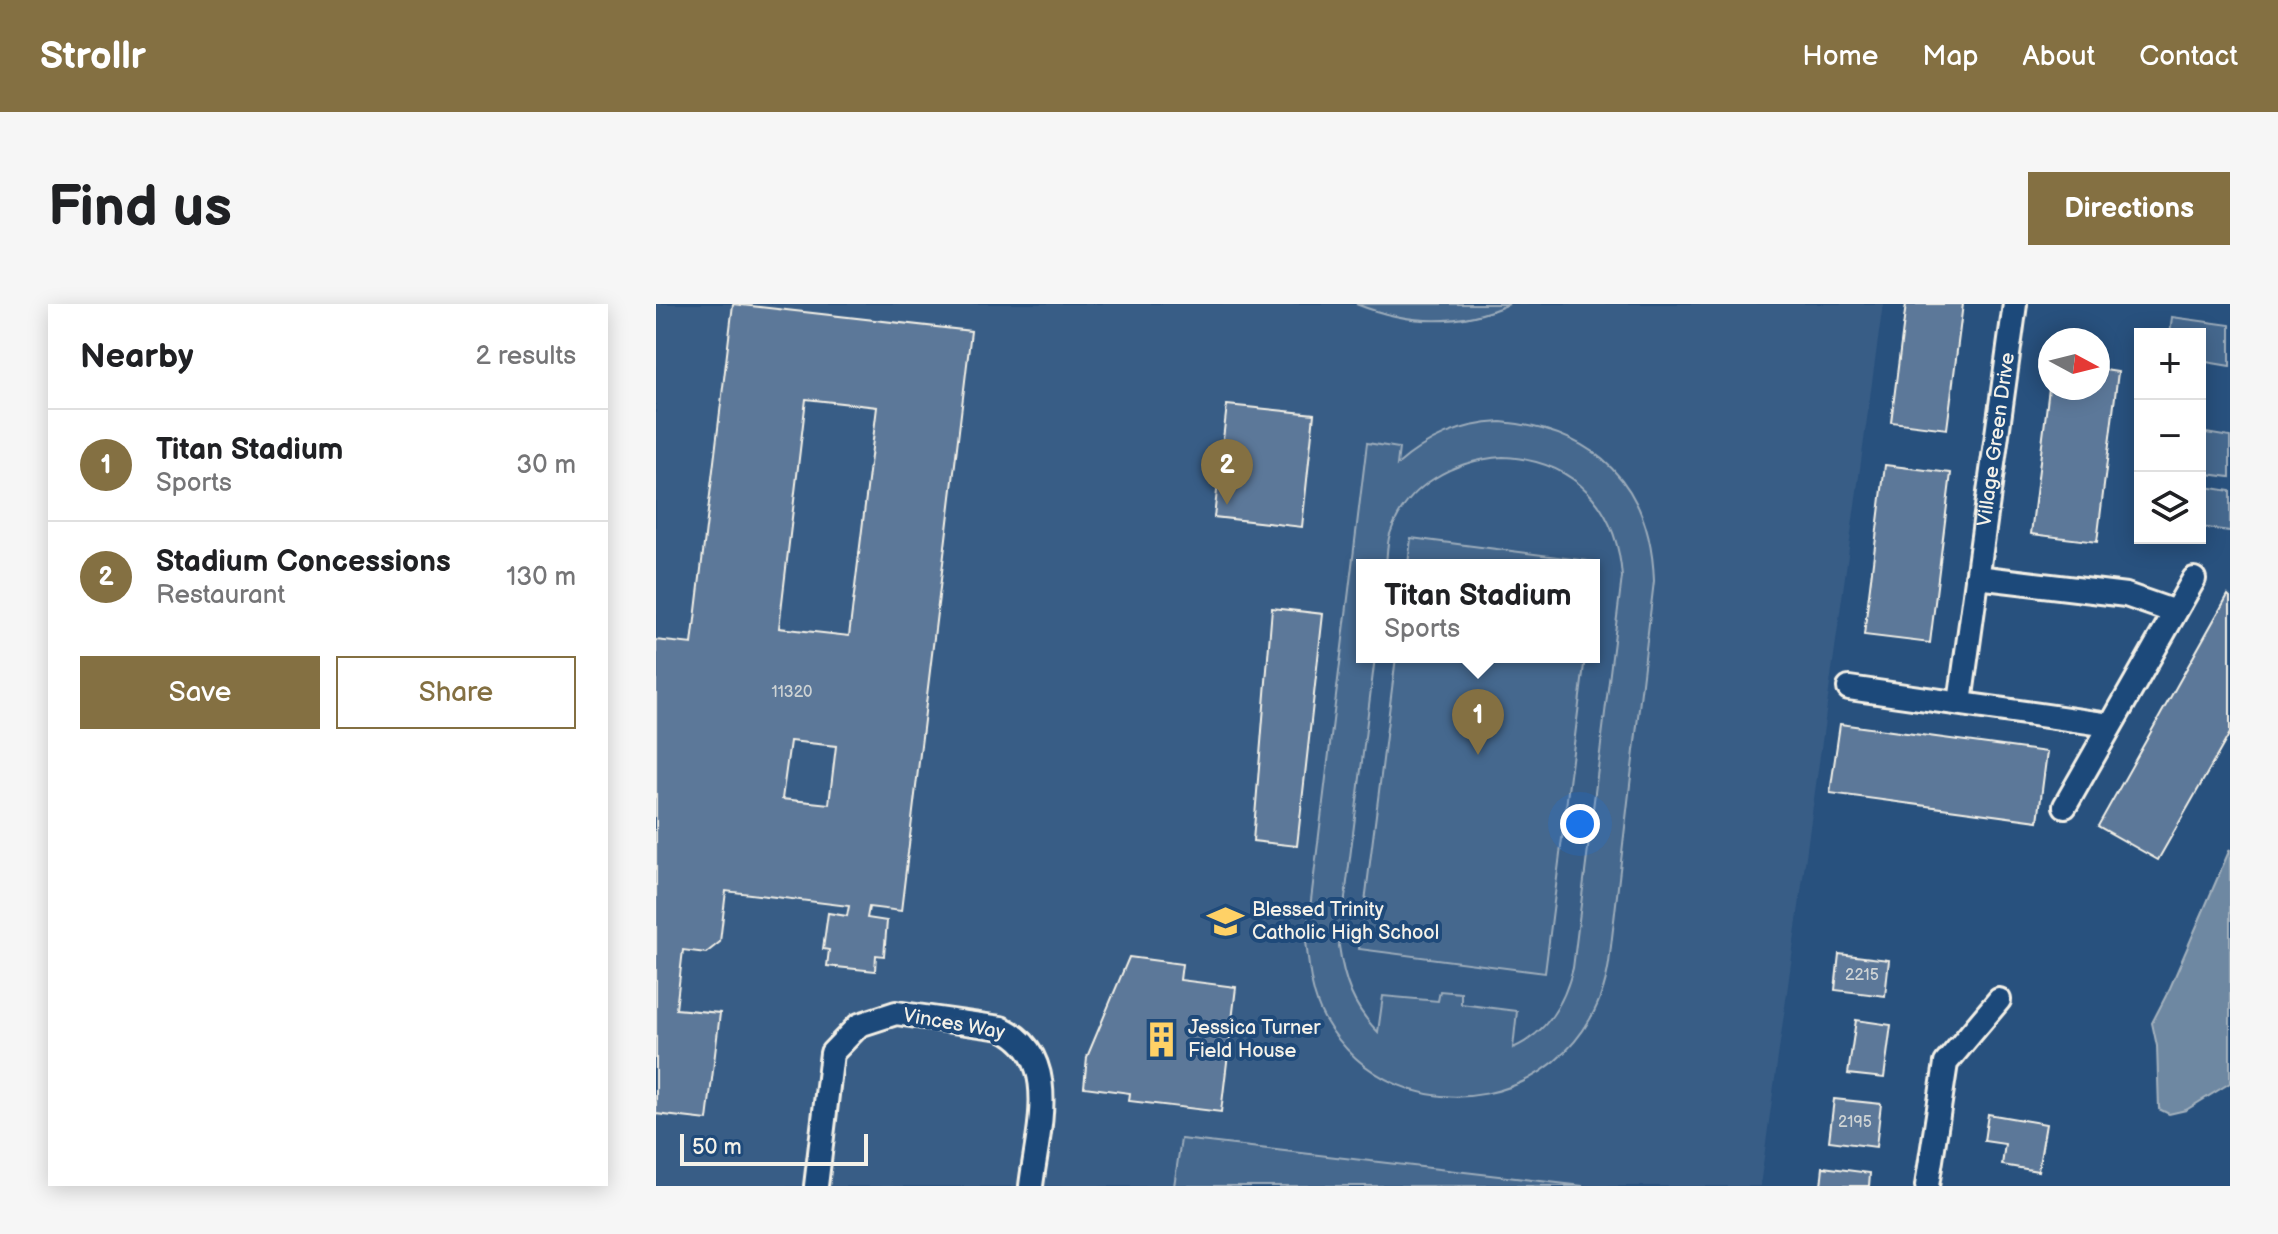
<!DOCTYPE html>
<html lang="en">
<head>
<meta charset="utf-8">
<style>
  body { margin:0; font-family:"Balsamiq Sans",sans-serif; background:#f6f6f6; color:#202124 }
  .controls { position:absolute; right:24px; top:24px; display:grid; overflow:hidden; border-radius:0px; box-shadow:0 4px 20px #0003 }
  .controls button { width:72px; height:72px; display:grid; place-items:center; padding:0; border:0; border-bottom:2px solid #e0e0e0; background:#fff; color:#202124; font:40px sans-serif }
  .compass { position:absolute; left:1382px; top:24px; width:72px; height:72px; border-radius:50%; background:#fff; box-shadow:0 4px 20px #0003; rotate:97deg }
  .scale { position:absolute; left:24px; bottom:20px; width:188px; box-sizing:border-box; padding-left:8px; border:4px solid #f4f1e8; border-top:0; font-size:22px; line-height:28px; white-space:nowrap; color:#f4f1e8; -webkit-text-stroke:6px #1f4a7a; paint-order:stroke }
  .you { position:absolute; left:924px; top:520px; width:28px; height:28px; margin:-20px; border:6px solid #fff; border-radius:50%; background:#1a73e8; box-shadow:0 0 0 12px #1a73e833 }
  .badge { display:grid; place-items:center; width:52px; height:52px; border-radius:50%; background:#847042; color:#fff; font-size:26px; font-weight:700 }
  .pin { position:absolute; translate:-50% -66px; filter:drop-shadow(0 2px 4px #0008) }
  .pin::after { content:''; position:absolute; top:42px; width:28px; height:24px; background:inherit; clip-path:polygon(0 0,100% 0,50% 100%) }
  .popup { position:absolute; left:700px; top:255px; width:244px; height:104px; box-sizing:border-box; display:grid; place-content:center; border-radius:0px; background:#fff; filter:drop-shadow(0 2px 6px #0005); font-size:26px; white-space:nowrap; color:#757577 }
  .popup b { font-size:30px; color:#202124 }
  .popup::after { content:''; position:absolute; left:50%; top:100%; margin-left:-16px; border:16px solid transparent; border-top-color:#fff }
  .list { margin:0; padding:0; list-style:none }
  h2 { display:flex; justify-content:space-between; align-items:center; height:104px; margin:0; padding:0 32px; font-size:34px }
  h2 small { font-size:26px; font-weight:400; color:#757577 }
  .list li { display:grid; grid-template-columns:52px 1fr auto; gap:24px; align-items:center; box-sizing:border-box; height:112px; padding:0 32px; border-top:2px solid #e0e0e0 }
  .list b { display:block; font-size:30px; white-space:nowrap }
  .list p { margin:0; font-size:26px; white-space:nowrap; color:#757577 }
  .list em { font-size:26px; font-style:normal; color:#757577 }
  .actions { display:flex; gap:16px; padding:24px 32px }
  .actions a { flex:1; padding:18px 0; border:2px solid #847042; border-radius:0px; text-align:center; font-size:28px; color:#847042 }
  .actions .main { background:#847042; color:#fff }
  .icon { flex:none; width:44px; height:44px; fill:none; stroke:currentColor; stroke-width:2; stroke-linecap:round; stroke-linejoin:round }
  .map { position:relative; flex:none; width:1574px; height:882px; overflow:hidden; border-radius:0px }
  header { display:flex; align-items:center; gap:48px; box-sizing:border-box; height:112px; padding:0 40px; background:#847042; color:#fff }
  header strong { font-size:38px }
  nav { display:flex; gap:44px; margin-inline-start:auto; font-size:28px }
  .intro { display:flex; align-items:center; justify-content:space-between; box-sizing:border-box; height:192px; padding:0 48px }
  h1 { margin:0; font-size:56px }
  .button { padding:20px 36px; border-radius:0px; background:#847042; color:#fff; font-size:28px; font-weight:700 }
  main { display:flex; gap:48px; padding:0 48px }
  aside { flex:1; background:#fff; border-radius:0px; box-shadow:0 4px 20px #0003 }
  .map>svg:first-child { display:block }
</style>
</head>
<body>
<header>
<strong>Strollr</strong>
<nav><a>Home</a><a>Map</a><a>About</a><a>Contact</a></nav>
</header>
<div class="intro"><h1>Find us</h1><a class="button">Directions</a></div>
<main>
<aside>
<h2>Nearby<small>2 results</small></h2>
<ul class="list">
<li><span class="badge">1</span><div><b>Titan Stadium</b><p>Sports</p></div><em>30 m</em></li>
<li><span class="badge">2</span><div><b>Stadium Concessions</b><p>Restaurant</p></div><em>130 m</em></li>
</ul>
<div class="actions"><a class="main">Save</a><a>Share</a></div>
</aside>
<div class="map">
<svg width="1574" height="882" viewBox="0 0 1574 882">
  <rect width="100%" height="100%" fill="#28517e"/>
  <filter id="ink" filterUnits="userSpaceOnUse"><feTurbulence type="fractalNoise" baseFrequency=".0125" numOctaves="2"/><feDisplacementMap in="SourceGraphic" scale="16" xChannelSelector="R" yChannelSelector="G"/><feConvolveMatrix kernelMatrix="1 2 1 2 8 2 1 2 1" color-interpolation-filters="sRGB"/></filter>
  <g filter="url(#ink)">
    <path fill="#375d86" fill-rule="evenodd" d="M0,0H1227L1104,882H0ZM706,261H938V353H706Z"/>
    <path fill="#45688e" stroke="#9cacbb" stroke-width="2" fill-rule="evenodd" d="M700,0H853C803,23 750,20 700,0Z
      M1516,13L1574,21V62L1544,57V30H1514Z
      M845,118C940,126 995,181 998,277L953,659C931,805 742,843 668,714C655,691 653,663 650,637L711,139L743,144L741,161C772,134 804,120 845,118ZM847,153C918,156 961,202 966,273L917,664C908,700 891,729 857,744L861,707L805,700V689L784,687L782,697L727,692L722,728C697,703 688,677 683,642L719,353H706V261H730C731,251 731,239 734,230C750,181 799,156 847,153Z
      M1544,128L1574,133V173L1544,169Z
      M1544,182L1574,187V227L1544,223Z
      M755,234L941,258L938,283V261H752Z
      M740,353H929L889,669L703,645Z
      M525,835L552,838L927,882H518Z"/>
    <path fill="#6e88a2" stroke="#a4b2be" stroke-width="2" d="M1574,545V779L1530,806L1513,810L1503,805L1501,742L1496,719L1514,684Z"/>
    <path fill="#5b7899" stroke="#f4f1e8" stroke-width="2" fill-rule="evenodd" d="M77,0L315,27L245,607L213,603L211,614L231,617L228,652L220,651L219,667L171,662L173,646L167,645L172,609L191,612L193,602L70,587L64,638L50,649L27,646L20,705L64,709L51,816L0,810V336L36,340ZM150,95L221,103L193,332L123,324ZM134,437L180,442L173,500L126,495Z
      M1250,0H1307L1291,125L1235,118Z
      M1442,65L1462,68L1441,238L1375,230L1394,76V84H1442Z
      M571,101L658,110L646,223L558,213Z
      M1229,161L1295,169L1274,339L1208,331Z
      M1572,291L1574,293V429L1502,556L1442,522Z
      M616,304L667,310L641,542L597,537Z
      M1184,420L1391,448L1382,517L1174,489Z
      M1183,650L1233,656L1229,692L1179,686Z
      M473,653L526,660L524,676L580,683L565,808L473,797L474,789L428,783L431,753Z
      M1200,716L1235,721L1228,774L1192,770Z
      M1178,795L1225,800L1220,843L1173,837Z
      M1332,810L1390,820L1382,867L1346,861L1349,840L1328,837Z
      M1167,863L1214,869L1213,882H1165Z"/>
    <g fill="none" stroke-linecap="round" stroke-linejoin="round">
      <defs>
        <g id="street">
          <path d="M1321,273L1470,291L1519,308"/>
          <path d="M1193,384L1454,421"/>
          <path id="s1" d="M1304,399L1359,0"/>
          <path d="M1409,502L1538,275"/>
          <path d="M160,882L176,749L203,721L240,709L345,724C407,752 381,829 375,882"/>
          <path d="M1271,882L1290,759L1343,696"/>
        </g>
      </defs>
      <use href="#street" stroke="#f4f1e8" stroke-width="28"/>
      <use href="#street" stroke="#1f4a7a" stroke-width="22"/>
    </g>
  </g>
  <defs>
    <symbol id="school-bare" viewBox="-9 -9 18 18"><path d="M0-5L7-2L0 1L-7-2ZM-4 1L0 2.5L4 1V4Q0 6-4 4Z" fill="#ffd166" stroke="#1f4a7a" stroke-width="2.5" paint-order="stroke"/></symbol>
    <symbol id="building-bare" viewBox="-9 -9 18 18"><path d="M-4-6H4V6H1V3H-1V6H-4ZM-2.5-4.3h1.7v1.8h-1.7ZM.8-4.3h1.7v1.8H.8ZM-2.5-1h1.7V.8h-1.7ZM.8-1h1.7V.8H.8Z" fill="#ffd166" stroke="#1f4a7a" stroke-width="2.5" paint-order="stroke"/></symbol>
  </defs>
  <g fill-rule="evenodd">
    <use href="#school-bare" x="544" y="592" width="51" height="51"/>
    <use href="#building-bare" x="480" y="710" width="51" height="51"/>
  </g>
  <g text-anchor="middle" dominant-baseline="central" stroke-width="8" stroke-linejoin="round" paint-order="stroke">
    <g font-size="16" fill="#ced3d4">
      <text x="136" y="388">11320</text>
      <text x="1206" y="671">2215</text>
      <text x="1199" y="818">2195</text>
    </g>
    <g font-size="20" fill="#f4f1e8" stroke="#1f4a7a">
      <text stroke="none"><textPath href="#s1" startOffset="266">Village Green Drive</textPath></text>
      <text transform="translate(298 720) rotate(10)">Vinces Way</text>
    </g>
    <g font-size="20" fill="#f4f1e8" stroke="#1f4a7a" text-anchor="start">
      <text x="596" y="606">Blessed Trinity<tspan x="596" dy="23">Catholic High School</tspan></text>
      <text x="532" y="724">Jessica Turner<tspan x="532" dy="23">Field House</tspan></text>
    </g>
  </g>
</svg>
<div class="controls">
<button>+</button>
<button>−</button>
<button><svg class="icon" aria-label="layers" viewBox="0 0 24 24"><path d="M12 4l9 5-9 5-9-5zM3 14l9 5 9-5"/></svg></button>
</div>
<svg class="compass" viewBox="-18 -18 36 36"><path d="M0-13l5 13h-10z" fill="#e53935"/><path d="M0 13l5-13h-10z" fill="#757577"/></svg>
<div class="scale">50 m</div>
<div class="you"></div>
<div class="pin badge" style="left:822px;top:451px">1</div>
<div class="popup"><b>Titan Stadium</b>Sports</div>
<div class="pin badge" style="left:571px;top:201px">2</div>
</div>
</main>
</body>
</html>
